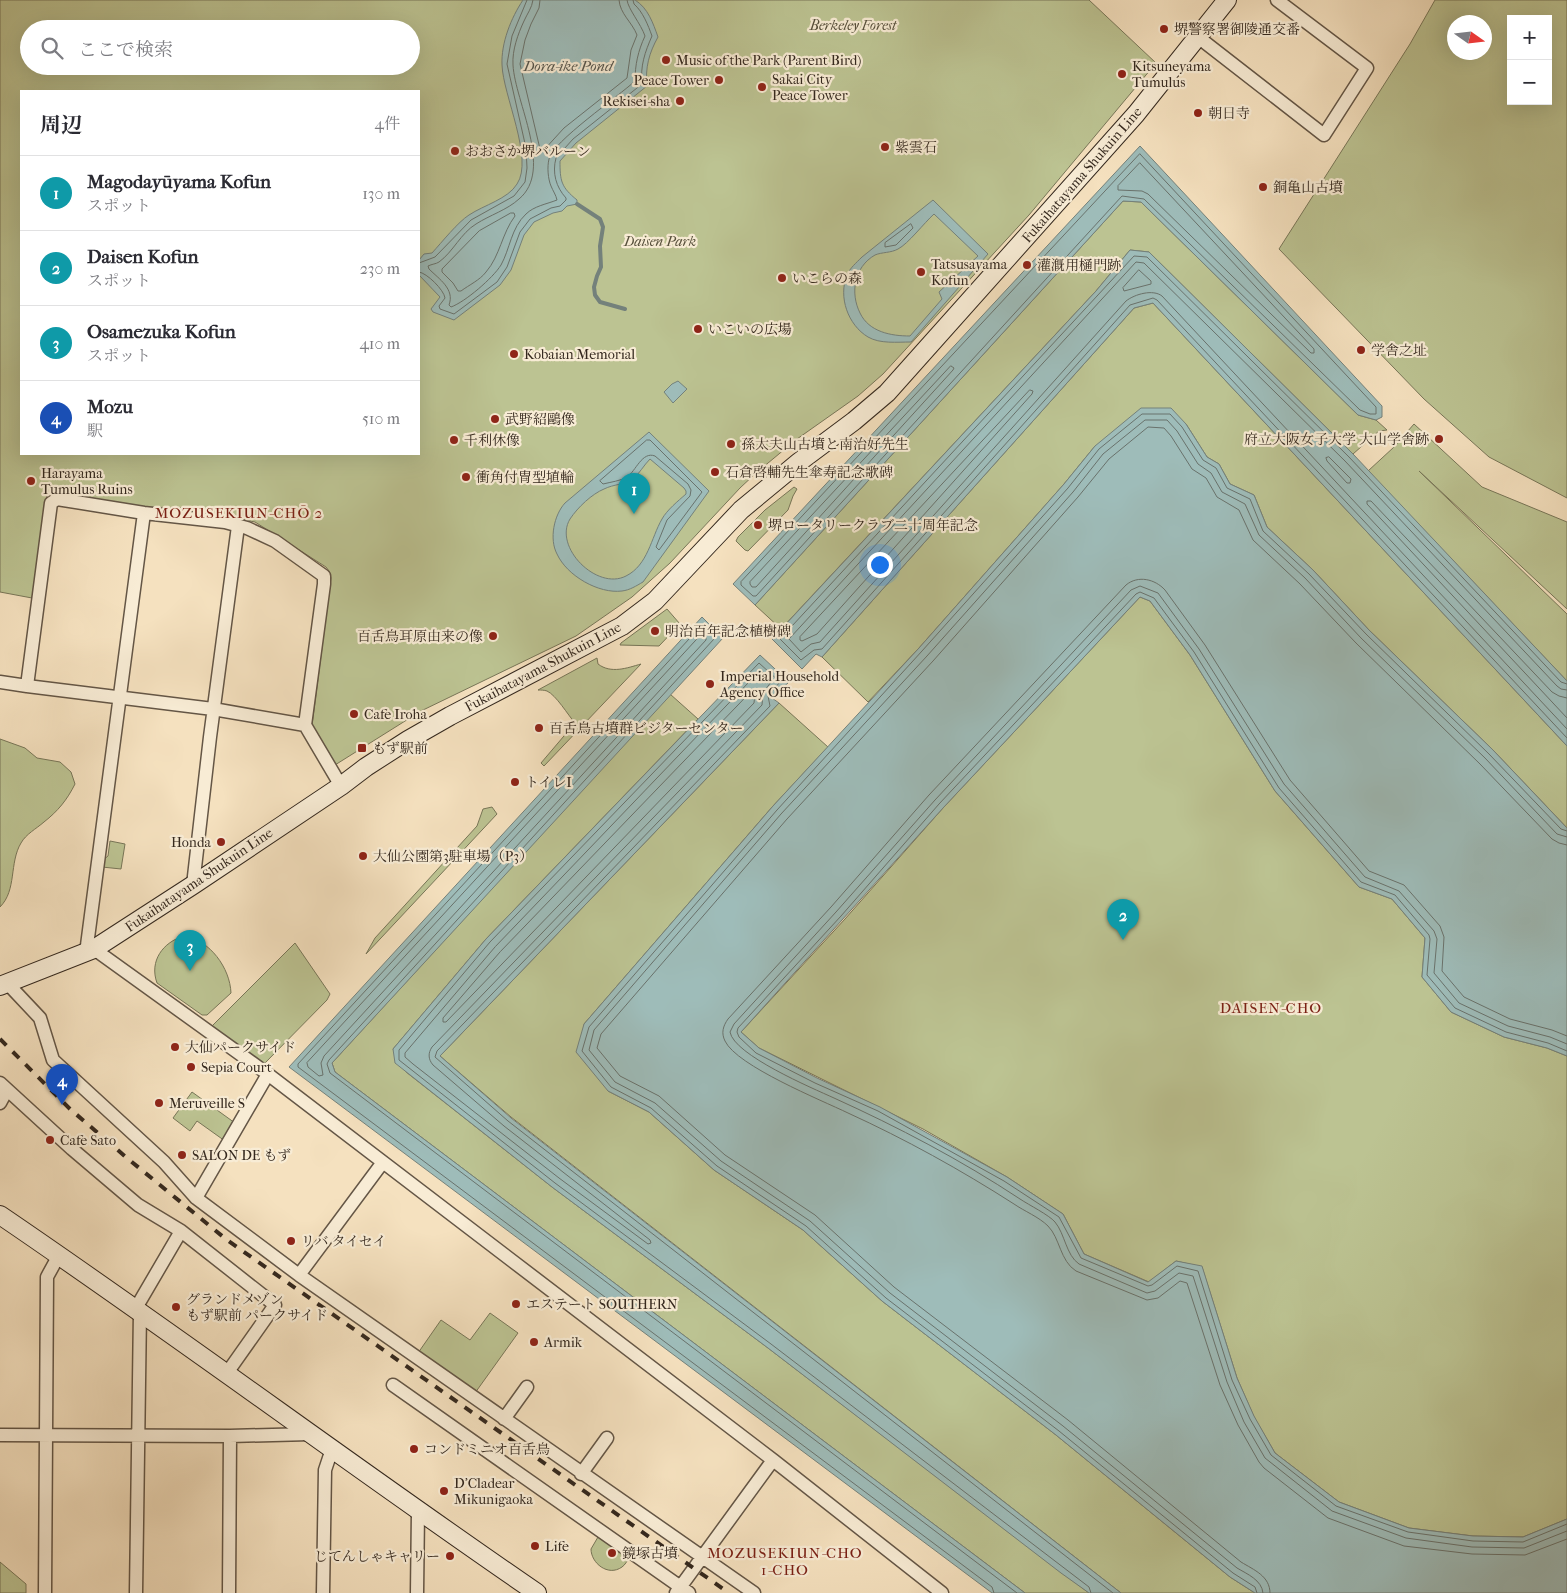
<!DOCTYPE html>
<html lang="ja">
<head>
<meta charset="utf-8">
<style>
  body { margin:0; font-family:"IM FELL French Canon","Noto Serif JP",serif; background:#f2f2f3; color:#2b2b33 }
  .controls { position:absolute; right:15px; top:15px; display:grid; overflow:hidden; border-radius:0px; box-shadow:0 5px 20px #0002 }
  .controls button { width:45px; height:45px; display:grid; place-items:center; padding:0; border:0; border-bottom:1px solid #e1e1e2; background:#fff; color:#2b2b33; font:25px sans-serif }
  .compass { position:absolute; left:1447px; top:15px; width:45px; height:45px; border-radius:50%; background:#fff; box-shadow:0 5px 20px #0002; rotate:104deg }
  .you { position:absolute; left:879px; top:564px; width:18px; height:18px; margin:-12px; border:4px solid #fff; border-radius:50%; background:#1a73e8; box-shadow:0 0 0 8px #1a73e833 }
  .badge { display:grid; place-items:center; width:32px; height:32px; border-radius:50%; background:#0f766e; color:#fff; font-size:16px; font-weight:700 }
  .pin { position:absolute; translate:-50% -41px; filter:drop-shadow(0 1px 2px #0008) }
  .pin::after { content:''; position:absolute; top:26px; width:18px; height:15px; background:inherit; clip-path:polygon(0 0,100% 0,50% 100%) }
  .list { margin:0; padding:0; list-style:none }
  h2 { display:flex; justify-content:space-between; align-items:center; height:65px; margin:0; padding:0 20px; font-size:21px }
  h2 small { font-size:16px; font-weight:400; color:#7c7c81 }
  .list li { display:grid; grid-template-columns:32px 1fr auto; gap:15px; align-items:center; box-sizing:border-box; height:75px; padding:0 20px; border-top:1px solid #e1e1e2 }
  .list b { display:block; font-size:19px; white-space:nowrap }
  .list p { margin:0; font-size:16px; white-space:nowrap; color:#7c7c81 }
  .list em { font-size:16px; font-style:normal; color:#7c7c81 }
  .icon { flex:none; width:28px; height:28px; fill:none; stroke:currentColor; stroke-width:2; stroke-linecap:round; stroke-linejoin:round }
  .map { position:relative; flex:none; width:1567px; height:1593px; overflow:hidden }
  .search { position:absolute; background:#fff; box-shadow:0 5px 20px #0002; left:20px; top:20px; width:400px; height:55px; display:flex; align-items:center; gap:12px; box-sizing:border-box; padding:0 18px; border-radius:28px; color:#7c7c81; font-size:19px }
  .panel { position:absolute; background:#fff; box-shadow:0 5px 20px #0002; left:20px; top:90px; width:400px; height:365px; border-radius:0px }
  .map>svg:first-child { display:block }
</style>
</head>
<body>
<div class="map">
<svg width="1567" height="1593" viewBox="0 0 1567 1593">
  <rect width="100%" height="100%" fill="#f5e1bf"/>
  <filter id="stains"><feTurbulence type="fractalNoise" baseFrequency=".004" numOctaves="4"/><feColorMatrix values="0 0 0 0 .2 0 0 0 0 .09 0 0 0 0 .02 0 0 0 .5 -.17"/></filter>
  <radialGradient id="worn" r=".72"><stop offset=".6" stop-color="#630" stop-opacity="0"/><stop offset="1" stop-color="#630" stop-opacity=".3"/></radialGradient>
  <path fill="#bcc392" stroke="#787658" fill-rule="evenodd" d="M0,0H1089L1156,63L1029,215L883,374L858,396L797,439L756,473L740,488L670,563L632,597L576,636L421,711L335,765L312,725L331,578L329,571L326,567L255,522L186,508L145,507L47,495L32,598L0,592ZM29,29H411V66H29ZM21,91H419V454H21Z
    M1435,0H1567V498L1489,457L1424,399L1279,249L1410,44ZM1511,19H1548V101H1511ZM1484,22V52H1454V22Z
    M1123,201L1141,202L1358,415L1376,420L1387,430L1379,431L1353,454L1149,252L1130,250L1096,291L781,629L755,605Z
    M1153,303L1567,746V828L1493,750L1369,630L1313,570L1267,527L1254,495L1230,484L1219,464L1207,457L1186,424L1095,446L1064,484L919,648L868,702L822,657L1134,308Z
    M1414,424L1482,487L1567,522V609L1419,471L1567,614V681L1368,471L1394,447Z
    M794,487L797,489L793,496L788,510L748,551L745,550L736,541L738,537L765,510Z
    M1140,597L1150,601L1190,655L1275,791L1359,887L1392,899L1425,938L1422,977L1451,1012L1504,1037L1547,1048L1567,1056V1519L1523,1537L1473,1536L1409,1528L1339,1502L1275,1453L1254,1417L1237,1378L1202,1267L1176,1261L1149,1282L1084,1254L1063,1214L1007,1177L923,1129L759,1048L741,1032L845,919L943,808Z
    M667,609L680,624L659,646L620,645L621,643Z
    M597,658L598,664C611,674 627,668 641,664L544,766L541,763L575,723C568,715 556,695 547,691C544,690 541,690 538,690Z
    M670,694L698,719L486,939L393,1049L406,1072L552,1187L768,1348L1089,1593H1025L335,1072L332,1063Z
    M779,703L828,747L773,806L584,1024L608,1091L649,1112L714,1170L803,1230L882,1301L1056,1435L1230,1577L1255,1593H1121L511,1117L440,1056Z
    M0,739L25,748L37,758L60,762L71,772L75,784C67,800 58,811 44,822C36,829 26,834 21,843C9,863 17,890 0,907Z
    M492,807L497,814L366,954L375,938L477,826L483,809Z
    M110,841L125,844L121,869L102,867L103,860L108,856Z
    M184,936C210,940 230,968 231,993L207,1015H202L157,983C149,961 163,942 184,936Z
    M295,943L330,994L327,1000L264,1064L211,1027Z
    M192,1092L235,1123L225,1141L197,1121L190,1131L173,1118Z
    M490,1313L518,1333L475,1393L418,1353L441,1320L470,1340Z
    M603,1535L629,1558C627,1561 625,1565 622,1567C608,1577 591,1563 591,1549L598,1537Z
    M0,1562L26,1584V1593H0Z"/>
  <path fill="#9ebcb9" stroke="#74817b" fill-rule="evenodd" d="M523,0H635C648,8 653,23 658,37C649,53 645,68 647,86L576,143L560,161C560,181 561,187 577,200V204L567,206L562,211L553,213L534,222L524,235L511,270L500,285L454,320L433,312L431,309L440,297L419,275V260L424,254L432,253C442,242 458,222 469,215C484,205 508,199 517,184C534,159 503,95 502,65C501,43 511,18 523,0Z
    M1140,146L1382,406V417L1376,420L1358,415L1141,202L1123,201L755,605L733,584Z
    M933,200L988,254L911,342C897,342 880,344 868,337C848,325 838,297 847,275C850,268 856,263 862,257ZM934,214L978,256L939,292L942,299L910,336C891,336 869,332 860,313C850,293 854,267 875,255C882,252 891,253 898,249C908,244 924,223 934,214Z
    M1130,250L1149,252L1353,454L1567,681V746L1153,303L1134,308L822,657L816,654L802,669L772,639L1096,291Z
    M678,381L687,389L673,403L664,392L672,384Z
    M1141,408H1171L1186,424L1207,457L1219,464L1230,484L1254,495L1267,527L1313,570L1369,630L1493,750L1567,828V1056L1547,1048L1504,1037L1451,1012L1422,977L1425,938L1392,899L1359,887L1275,791L1190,655L1150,601L1140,597L943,808L741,1032L759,1048L817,1078L880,1107L1007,1177L1063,1214L1084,1254L1148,1282L1176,1261L1202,1266L1237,1378L1254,1416L1275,1453L1339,1502L1409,1528L1473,1536L1523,1537L1567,1519V1593H1255L1230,1577L1056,1435L882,1301L803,1230L714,1170L649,1112L608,1091L576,1052L584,1024L773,806L919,648L1064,484L1095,446Z
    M649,432L709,491L643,582C636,586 630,590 622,591C599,594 567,576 557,554C549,539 554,515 565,503ZM650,459L684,488L686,491V494C678,501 667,510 662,519C651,538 648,565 626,576C597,591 553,547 570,519C578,507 592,494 604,489C614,484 624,485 633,479C639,474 644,465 650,459Z
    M702,617L723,638L332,1063L335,1072L1025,1593H992L289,1067Z
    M760,655L789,682L772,698L779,703L440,1056L511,1118L1121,1593H1089L1061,1573L768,1348L552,1187L395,1063L393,1049L486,939Z"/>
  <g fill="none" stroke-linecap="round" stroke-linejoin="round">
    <path stroke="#69726c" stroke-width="1" d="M533,0C532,8 527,14 524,21C518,34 512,50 513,65C515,102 554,170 519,199C507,210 490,215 476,224C461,233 453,252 439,262C436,264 432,264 428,266L429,269C439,279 455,289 449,305L451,307C465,302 493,278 501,265C510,249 511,228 526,214C534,206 547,204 557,200C556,195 553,191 551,186C548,179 547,167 549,159C552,142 619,96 635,81C635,65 638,51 645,36C641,24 628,9 627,0
      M540,0L539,8L531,24L525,40L520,64L540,149L543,151L564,128L627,78L631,50L637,35C632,22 620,14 619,0
      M1140,154L1376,407V414H1370L1360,410L1144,199L1122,196L756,596H753L741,585V582Z
      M1140,163L1314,349V353H1311L1148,194L1142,191L1118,190V186Z
      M511,213H514L515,216C502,233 500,256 486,272C480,280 469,285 461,291H458L453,283L442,272V269L479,231Z
      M911,224L913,228L896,245L885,247V243Z
      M419,263L435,257L471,220L514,196L525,182L527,168L526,148L507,64L512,36L527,0
      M1139,270L1151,281V284L1124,291L1123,288Z
      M419,272C427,273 444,290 445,298L439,306L440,309L454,314L497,282L507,267L520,232L530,219L551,208L560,206L566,200V198C556,187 552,173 556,158L573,139L642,84C640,66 645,52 652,36C648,25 643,12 634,4L633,0
      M951,366L954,368L953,370L756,587H752L750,584V582Z
      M1030,390L1033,391L1032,394L817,634L802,641L800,640V637Z
      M647,440H650L702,492L659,550L656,547L667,520L690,496L691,490L688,484L655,456C642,451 636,471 627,477C620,481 611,482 603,484L600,481Z
      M1329,457L1351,479L1350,483H1347L1327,461L1326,458Z
      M702,634L706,637V640L324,1056L321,1063L323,1075L319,1076L308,1067L307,1063Z
      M759,672H762L771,682L763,693L762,705L432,1047C428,1053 428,1059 433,1065L504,1126L650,1240L651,1243L648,1244L559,1178L413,1064L405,1057V1053L495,947Z
      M1567,684L1561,682L1349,457L1147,257L1134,256L780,639L801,660L814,650L822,649L1130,305L1153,298L1157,300L1567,738
      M1567,690L1561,689L1557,686L1345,461L1144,263L1136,262L789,639L801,652L811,644L820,642L1126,301C1135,294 1153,289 1162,296L1567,729
      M752,691L755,693L754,703L446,1022H443V1018L500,952Z
      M1567,698L1559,696L1552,692L1371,501H1367V504L1567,718
      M1567,1036L1552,1030L1510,1019L1464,997L1442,971L1444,937L1440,926L1404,885L1369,871L1290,780L1205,645L1165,590C1155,579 1138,575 1126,585L929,795L831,907L728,1019C723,1026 721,1033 725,1041C737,1066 821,1100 848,1113C905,1139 961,1170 1014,1204C1024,1211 1039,1217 1048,1226C1060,1238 1060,1261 1076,1271L1147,1300L1158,1298L1180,1281L1187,1283L1220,1385L1238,1425L1259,1462L1264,1468L1328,1518L1404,1546L1472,1554L1525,1555L1567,1539
      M1567,1044L1550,1037L1508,1026L1459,1003L1434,973L1437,939L1434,931L1399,891L1365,877L1284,784L1199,649L1158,593L1140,586L1131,590L935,800L836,912L734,1024L730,1032C734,1055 812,1088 834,1098C898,1127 961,1160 1020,1199C1029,1205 1049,1215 1055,1222C1065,1234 1066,1255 1079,1264L1147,1293L1155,1291L1179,1273L1193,1276L1227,1382L1244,1422L1265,1458L1332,1511L1406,1538L1472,1547L1524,1548L1567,1531
      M1567,1051L1548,1043L1506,1032L1455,1008L1427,975L1430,939L1429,935L1395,895L1361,882L1279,788L1194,652L1154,598L1140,592L1136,594L939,804L841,916L738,1028L737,1032L739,1037L756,1053L815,1083L878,1111L1004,1181L1059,1217L1081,1258L1148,1286L1152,1285L1177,1266L1198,1271L1232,1380L1250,1419L1271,1455L1336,1506L1408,1532L1473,1541L1523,1542L1567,1524
      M994,1593L992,1587L298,1067V1064L701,626L714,636V639L329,1060L327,1064L330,1073L1017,1593
      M1091,1593L1089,1587L771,1344L555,1183L399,1060V1050L490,942L759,663L780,682L768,696L770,706L437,1051L435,1057L508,1121L1113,1593
      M1257,1593L1255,1587L1233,1573L1059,1431L886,1298L806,1226L717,1166L651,1108L611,1087L582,1051L589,1027L777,810L922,651L1068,488L1099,449L1142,414H1170L1182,427L1203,460L1216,468L1227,488L1250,499L1263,531L1309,574L1366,634L1489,754L1561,829L1567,831
      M1263,1593C1262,1580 1247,1574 1237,1568L1063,1426L890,1293L810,1221L721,1161L655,1103L615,1082L589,1050L594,1030L781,814L927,656L1073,492L1103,454L1145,420H1167L1177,431L1198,464L1211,473L1222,492L1245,504L1259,535L1305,578L1361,638L1485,758L1557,834L1567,837
      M1270,1593C1270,1576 1254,1570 1241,1562L1068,1420L894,1287L815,1215L725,1155L659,1096L620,1076L597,1048L601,1034L787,819L933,661L1078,497L1109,459L1148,427L1164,428L1171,436L1192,469L1206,478L1217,497L1239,510L1253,540L1300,584L1356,643L1480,764L1552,839L1559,843L1567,845"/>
    <path stroke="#74817b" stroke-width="4" d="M577,204L600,219L603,227L600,246L601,267L597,276L594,287L595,295L600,302L625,309"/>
    <defs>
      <path id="street" d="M1198,37L1324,135L1367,68L1277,0
        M0,682L27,686L51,503L57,499L144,513L225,522L247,528L275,541L324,576V584L305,725L341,786
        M27,686L213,709L305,725
        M193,885L210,737L238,526
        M94,949L265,1072L773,1460L942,1593
        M86,953L144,513
        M8,984L40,1018L53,1060L164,1162L196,1198L299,1275L754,1593
        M0,1083L72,1149L138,1205L181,1231L275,1305L227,1373
        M0,1103L7,1090
        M196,1198L268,1074
        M299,1275L383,1162
        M136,1308L181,1231
        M393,1385L689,1593
        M504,1419L527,1387
        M0,1435L230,1436L310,1434
        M581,1474L607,1438
        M45,1593L47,1277L59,1255
        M136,1593L140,1311
        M229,1593L230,1436
        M323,1593L325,1470L332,1449
        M417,1593L418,1511
        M676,1593L773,1460"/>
      <path id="secondary" d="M0,986L94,949L193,885L341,786L366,767L408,740L450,716L622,626L655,601L741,510L799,462L854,421L887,393L1136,114L1227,0
        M0,1215C181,1338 356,1469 537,1593"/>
    </defs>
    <use href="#street" stroke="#645646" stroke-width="15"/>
    <use href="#secondary" stroke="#34281e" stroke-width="20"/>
    <use href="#street" stroke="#f8ecd5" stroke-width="12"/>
    <use href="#secondary" stroke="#f8ecd5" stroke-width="18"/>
    <path stroke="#34281e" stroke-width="4" stroke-dasharray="9 9" stroke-linecap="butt" d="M0,1039L70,1109L127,1158L227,1240L729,1593"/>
  </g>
  <g fill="#8f2418" stroke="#f8ecd5" stroke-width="2">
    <circle cx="1164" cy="29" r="5"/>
    <circle cx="666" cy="60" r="5"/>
    <circle cx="1122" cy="74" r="5"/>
    <circle cx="719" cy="80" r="5"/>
    <circle cx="762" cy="87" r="5"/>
    <circle cx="680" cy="101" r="5"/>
    <circle cx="1198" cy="113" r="5"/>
    <circle cx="885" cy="147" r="5"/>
    <circle cx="455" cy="151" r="5"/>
    <circle cx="1263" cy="187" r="5"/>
    <circle cx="1027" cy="265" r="5"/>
    <circle cx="921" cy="272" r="5"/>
    <circle cx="782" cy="278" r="5"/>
    <circle cx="698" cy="329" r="5"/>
    <circle cx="1361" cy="350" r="5"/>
    <circle cx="514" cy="354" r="5"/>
    <circle cx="495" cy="419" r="5"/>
    <circle cx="1439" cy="439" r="5"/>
    <circle cx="454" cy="440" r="5"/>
    <circle cx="731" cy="444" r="5"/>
    <circle cx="715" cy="472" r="5"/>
    <circle cx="466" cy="477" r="5"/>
    <circle cx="31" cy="481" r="5"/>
    <circle cx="758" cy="525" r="5"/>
    <circle cx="655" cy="631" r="5"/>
    <circle cx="493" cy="636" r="5"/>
    <circle cx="710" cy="684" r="5"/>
    <circle cx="354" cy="714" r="5"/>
    <circle cx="539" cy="728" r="5"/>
    <rect x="357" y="743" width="10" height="10" rx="2.5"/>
    <circle cx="515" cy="782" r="5"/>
    <circle cx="221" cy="842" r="5"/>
    <circle cx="363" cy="856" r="5"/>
    <circle cx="175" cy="1047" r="5"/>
    <circle cx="191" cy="1067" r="5"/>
    <circle cx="159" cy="1103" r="5"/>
    <circle cx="50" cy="1140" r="5"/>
    <circle cx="182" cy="1155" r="5"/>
    <circle cx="291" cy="1241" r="5"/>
    <circle cx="516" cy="1304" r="5"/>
    <circle cx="176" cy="1307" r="5"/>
    <circle cx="534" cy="1342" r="5"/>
    <circle cx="414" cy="1449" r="5"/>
    <circle cx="444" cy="1491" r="5"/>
    <circle cx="535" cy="1546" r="5"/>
    <circle cx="612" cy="1553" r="5"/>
    <circle cx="450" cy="1556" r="5"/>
  </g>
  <g text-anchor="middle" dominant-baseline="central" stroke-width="4.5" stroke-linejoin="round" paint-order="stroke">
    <g font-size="14" font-style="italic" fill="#564f3b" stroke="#f8ecd5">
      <text x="853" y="25">Berkeley Forest</text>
      <text x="660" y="241">Daisen Park</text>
    </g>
    <g font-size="14" fill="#34281e" stroke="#f8ecd5" text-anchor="start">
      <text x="1174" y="29">堺警察署御陵通交番</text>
      <text x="676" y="60">Music of the Park (Parent Bird)</text>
      <text x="1132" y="66">Kitsuneyama<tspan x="1132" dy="16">Tumulus</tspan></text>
      <text x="772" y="79">Sakai City<tspan x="772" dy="16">Peace Tower</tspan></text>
      <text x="709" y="80" text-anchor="end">Peace Tower</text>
      <text x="670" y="101" text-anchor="end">Rekisei-sha</text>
      <text x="1208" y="113">朝日寺</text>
      <text x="895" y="147">紫雲石</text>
      <text x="465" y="151">おおさか堺バルーン</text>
      <text x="1273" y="187">銅亀山古墳</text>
      <text x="931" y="264">Tatsusayama<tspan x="931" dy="16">Kofun</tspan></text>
      <text x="1037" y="265">灌漑用樋門跡</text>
      <text x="792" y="278">いこらの森</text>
      <text x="708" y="329">いこいの広場</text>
      <text x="1371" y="350">学舎之址</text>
      <text x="524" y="354">Kobaian Memorial</text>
      <text x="505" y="419">武野紹鷗像</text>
      <text x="1429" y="439" text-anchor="end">府立大阪女子大学 大山学舎跡</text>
      <text x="464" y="440">千利休像</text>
      <text x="741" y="444">孫太夫山古墳と南治好先生</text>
      <text x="725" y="472">石倉啓輔先生傘寿記念歌碑</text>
      <text x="41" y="473">Harayama<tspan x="41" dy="16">Tumulus Ruins</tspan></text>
      <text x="476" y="477">衝角付冑型埴輪</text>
      <text x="768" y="525">堺ロータリークラブ二十周年記念</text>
      <text x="665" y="631">明治百年記念植樹碑</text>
      <text x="483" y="636" text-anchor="end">百舌鳥耳原由来の像</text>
      <text x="720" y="676">Imperial Household<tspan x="720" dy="16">Agency Office</tspan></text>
      <text x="364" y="714">Cafe Iroha</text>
      <text x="549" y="728">百舌鳥古墳群ビジターセンター</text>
      <text x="372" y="748">もず駅前</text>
      <text x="525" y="782">トイレI</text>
      <text x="211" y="842" text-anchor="end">Honda</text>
      <text x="373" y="856">大仙公園第3駐車場（P3）</text>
      <text x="185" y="1047">大仙パークサイド</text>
      <text x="201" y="1067">Sepia Court</text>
      <text x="169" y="1103">Meruveille S</text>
      <text x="60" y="1140">Cafe Sato</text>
      <text x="192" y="1155">SALON DE もず</text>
      <text x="301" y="1241">リバ タイセイ</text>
      <text x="186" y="1299">グランドメゾン<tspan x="186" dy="16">もず駅前 パークサイド</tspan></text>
      <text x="526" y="1304">エステート SOUTHERN</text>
      <text x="544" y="1342">Armik</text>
      <text x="424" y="1449">コンドミニオ百舌鳥</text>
      <text x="454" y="1483">D'Cladear<tspan x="454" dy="16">Mikunigaoka</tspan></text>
      <text x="545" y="1546">Life</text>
      <text x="622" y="1553">鏡塚古墳</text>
      <text x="440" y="1556" text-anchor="end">じてんしゃキャリー</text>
    </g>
    <g font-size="14" fill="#34281e" stroke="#f8ecd5">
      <text transform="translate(1082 175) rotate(-49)">Fukaihatayama Shukuin Line</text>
      <text transform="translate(543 667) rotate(-28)">Fukaihatayama Shukuin Line</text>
      <text transform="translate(199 880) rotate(-34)">Fukaihatayama Shukuin Line</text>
    </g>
    <g font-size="15" font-style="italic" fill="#54544c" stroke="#f8ecd5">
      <text x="568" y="66">Dora-ike Pond</text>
    </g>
    <g font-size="15" letter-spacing="1" fill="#7a1f14" stroke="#f8ecd5">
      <text x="239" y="513">MOZUSEKIUN-CHŌ 2</text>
      <text x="1271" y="1008">DAISEN-CHO</text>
      <text x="785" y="1553">MOZUSEKIUN-CHO<tspan x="785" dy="17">1-CHO</tspan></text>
    </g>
  </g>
  <rect width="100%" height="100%" filter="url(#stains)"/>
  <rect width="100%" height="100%" fill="url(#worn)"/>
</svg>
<div class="controls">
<button>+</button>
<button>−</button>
</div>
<svg class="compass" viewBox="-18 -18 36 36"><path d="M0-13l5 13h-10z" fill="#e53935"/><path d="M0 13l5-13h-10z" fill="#7c7c81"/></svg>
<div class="you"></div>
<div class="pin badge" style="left:634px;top:514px;background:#0f9aa8">1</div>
<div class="pin badge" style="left:1123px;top:940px;background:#0f9aa8">2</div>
<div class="pin badge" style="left:190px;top:971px;background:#0f9aa8">3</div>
<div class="pin badge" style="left:62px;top:1105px;background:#1a4fb4">4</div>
<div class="search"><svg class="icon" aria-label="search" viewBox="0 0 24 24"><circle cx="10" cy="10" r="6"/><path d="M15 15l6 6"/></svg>ここで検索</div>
<section class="panel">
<h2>周辺<small>4件</small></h2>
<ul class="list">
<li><span class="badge" style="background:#0f9aa8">1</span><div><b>Magodayūyama Kofun</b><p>スポット</p></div><em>130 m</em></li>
<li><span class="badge" style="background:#0f9aa8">2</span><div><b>Daisen Kofun</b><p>スポット</p></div><em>230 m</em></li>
<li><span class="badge" style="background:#0f9aa8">3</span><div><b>Osamezuka Kofun</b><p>スポット</p></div><em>410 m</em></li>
<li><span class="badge" style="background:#1a4fb4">4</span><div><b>Mozu</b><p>駅</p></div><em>510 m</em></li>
</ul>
</section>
</div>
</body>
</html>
